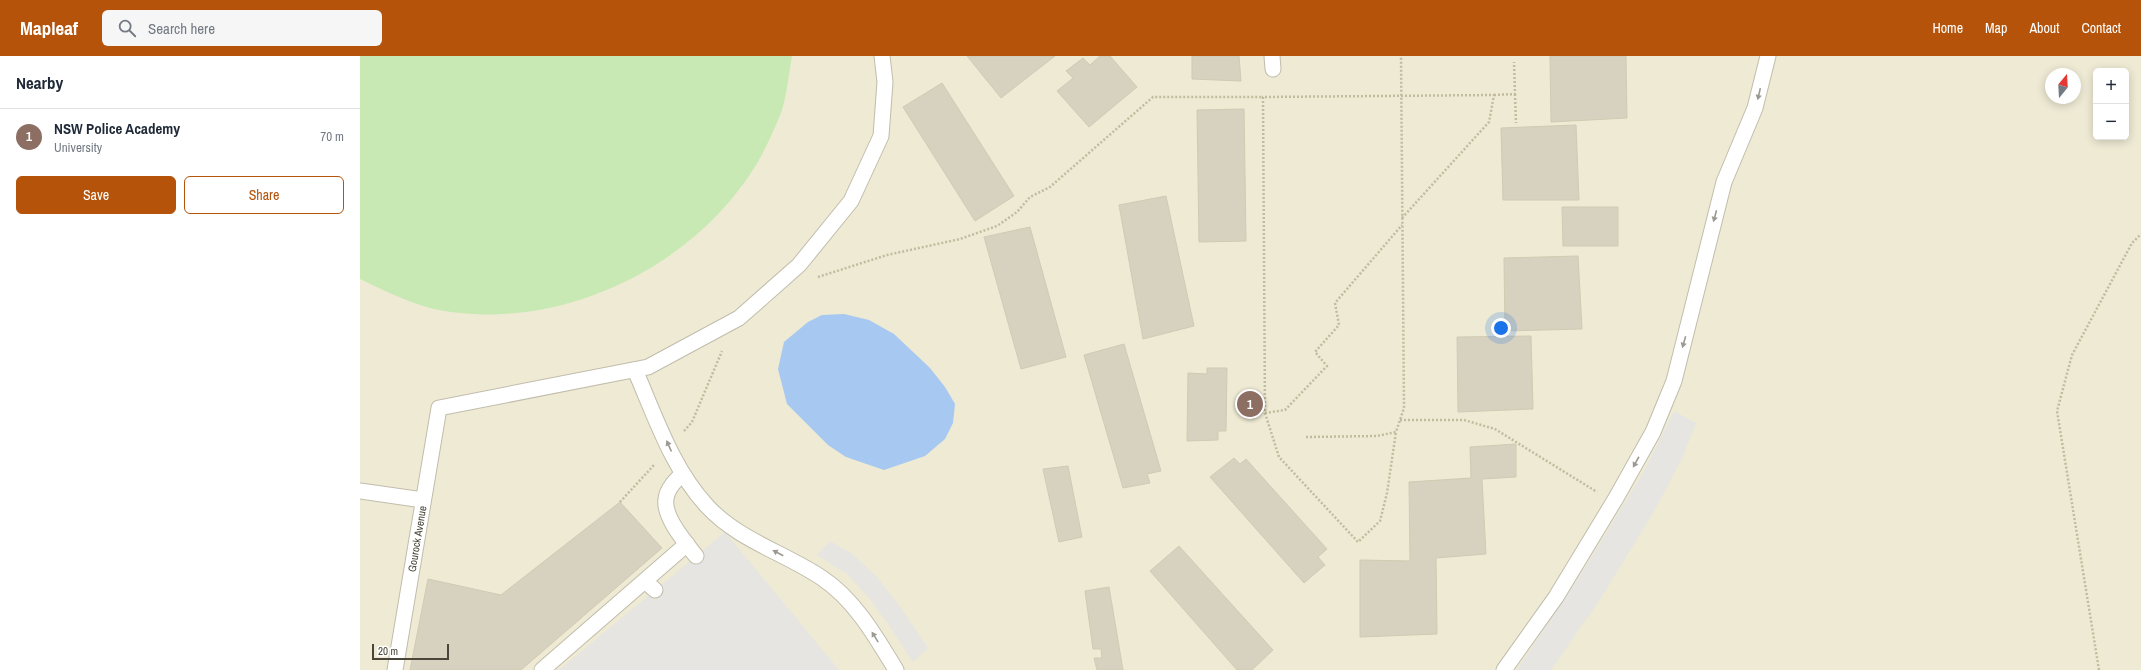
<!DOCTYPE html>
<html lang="en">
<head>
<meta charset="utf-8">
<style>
  body { margin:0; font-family:"Archivo Narrow",sans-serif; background:#f6f6f7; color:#1f2937 }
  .controls { position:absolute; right:12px; top:12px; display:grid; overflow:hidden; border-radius:6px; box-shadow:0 2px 10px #0003 }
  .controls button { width:36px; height:36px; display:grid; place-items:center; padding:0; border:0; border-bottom:1px solid #e0e1e3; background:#fff; color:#1f2937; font:20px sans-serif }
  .compass { position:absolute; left:1685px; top:12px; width:36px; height:36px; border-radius:50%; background:#fff; box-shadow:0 2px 10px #0003; rotate:18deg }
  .scale { position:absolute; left:12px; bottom:10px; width:77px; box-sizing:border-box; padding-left:4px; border:2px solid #494538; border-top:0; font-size:11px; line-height:14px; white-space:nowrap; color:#494538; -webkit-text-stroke:3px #fff; paint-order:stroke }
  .you { position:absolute; left:1141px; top:272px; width:14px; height:14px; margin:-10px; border:3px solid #fff; border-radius:50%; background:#1a73e8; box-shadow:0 0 0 6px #1a73e833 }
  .badge { display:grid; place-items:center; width:26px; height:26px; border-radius:50%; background:#b45309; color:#fff; font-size:13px; font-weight:700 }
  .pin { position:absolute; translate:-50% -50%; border:2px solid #fff; box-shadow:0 1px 4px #0006 }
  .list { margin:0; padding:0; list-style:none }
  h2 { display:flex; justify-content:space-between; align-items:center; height:52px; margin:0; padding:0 16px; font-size:17px }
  h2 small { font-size:13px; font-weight:400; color:#747a83 }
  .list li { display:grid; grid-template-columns:26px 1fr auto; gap:12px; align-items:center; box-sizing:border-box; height:56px; padding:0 16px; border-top:1px solid #e0e1e3 }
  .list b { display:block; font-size:15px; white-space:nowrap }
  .list p { margin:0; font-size:13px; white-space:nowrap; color:#747a83 }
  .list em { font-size:13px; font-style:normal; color:#747a83 }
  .actions { display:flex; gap:8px; padding:12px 16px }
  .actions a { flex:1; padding:9px 0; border:1px solid #b45309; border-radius:6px; text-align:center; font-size:14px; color:#b45309 }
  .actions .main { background:#b45309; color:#fff }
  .icon { flex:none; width:22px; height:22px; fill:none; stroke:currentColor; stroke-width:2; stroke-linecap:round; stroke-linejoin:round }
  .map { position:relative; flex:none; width:1781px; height:614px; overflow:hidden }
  header { display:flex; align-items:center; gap:24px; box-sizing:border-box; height:56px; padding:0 20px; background:#b45309; color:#fff }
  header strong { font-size:19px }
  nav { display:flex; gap:22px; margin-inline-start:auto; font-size:14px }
  .search { width:280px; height:36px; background:#f6f6f7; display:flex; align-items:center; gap:10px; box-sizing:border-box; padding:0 14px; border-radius:6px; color:#747a83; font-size:15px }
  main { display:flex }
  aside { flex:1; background:#fff }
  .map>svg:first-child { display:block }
</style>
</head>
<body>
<header>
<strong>Mapleaf</strong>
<div class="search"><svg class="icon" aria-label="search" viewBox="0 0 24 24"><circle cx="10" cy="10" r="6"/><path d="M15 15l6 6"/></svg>Search here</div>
<nav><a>Home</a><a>Map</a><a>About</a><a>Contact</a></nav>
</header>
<main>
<aside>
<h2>Nearby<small></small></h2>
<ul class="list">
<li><span class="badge" style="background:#8d6e63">1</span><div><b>NSW Police Academy</b><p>University</p></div><em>70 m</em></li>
</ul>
<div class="actions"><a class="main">Save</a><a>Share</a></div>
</aside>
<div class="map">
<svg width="1781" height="614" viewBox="0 0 1781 614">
  <rect width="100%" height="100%" fill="#f5f3ea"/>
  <path fill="#eeead4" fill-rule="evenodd" d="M0,0H1781V614H0ZM1736,15H1766V81H1736ZM1691,18H1715V42H1691Z"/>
  <path fill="#c8e9b3" d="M0,0H432C429,17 427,37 422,54C416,70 405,94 396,109C335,209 208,272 91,256C59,252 29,237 0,223Z"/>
  <path fill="#e6e5e1" d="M1314,355L1336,367L1322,403L1296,452L1241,542L1191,614H1157L1216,526L1283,417Z
    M365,476L479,614H199Z
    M470,485L491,497L516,520L539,549L568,592L553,606L528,568L508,541L487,518L457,499Z"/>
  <path fill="#a7c8f1" d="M484,258L509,264L534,278L570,312L585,331L595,348L593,367L585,383L565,400L524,414L486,401L468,389L427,348L418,313L424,286L448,266L462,259Z"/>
  <path fill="#d7d1bf" stroke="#d2cab2" d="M607,0H695L641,42Z
    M740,0H750L777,31L729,71L697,35L713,22L706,15L723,2L730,9Z
    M832,0H879L881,25L832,23Z
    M1190,0H1266L1267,62L1191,66Z
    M582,27L654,140L615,165L543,51Z
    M884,53L886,185L839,186L837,54Z
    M1216,69L1219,144H1143L1141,72Z
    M806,140L834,270L783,283L759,149Z
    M1202,151H1258V190H1203Z
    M670,171L706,301L661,313L624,181Z
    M1218,200L1222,273L1145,275L1144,202Z
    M1171,280L1173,353L1098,356L1097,281Z
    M764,288L801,415L787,418L790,427L763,432L724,299Z
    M847,312H867L866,375H858V384L827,385L828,317L847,318Z
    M1156,388V421L1122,423L1126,498L1076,502L1077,578L1000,581V504L1050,505L1049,426L1111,422L1110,391Z
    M874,402L880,408L886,403L967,493L958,501L965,509L944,527L850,421Z
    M708,410L722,481L699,486L683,413Z
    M260,446L302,492L161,614H50L68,523L141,539Z
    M819,490L913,594L892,614H877L790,515Z
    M749,531L763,614H737L734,602H742L741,593H733L725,535Z"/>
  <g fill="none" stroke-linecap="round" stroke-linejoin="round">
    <defs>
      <g id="lane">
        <path d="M912,0L913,13"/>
        <path d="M275,314C295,360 312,412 347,450C378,484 425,497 462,522C495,544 516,581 536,614"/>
        <path d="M322,418C315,425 307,433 306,443C303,461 326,487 336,500"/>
        <path d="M0,435L63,444"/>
        <path d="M285,525L295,534"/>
        <path id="s1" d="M35,614L79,352L288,311L379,262L439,209L491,145L521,80L525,26L522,0"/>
        <path d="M182,614L327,488"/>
        <path d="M1144,614L1196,541L1256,442L1293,376L1314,325L1364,126L1395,52L1408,0"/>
      </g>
    </defs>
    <use href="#lane" stroke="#c1bdac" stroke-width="17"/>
    <path stroke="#c2bb9d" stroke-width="2.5" stroke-dasharray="2 2" stroke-linecap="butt" d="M1155,38L1156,67
      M1134,39L1155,38L1154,6
      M1042,162L1129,66L1134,39L903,41L905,357L925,354L967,310L955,296L979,269L975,247L1042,169
      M458,221L527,199L600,183L637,170L657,156L670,141L690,131L793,41H903
      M905,357L919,401L998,486L1020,465L1027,437L1036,376
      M1040,364H1104L1135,373L1237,436
      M324,375L332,366L362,295
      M946,381L1017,380L1036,376L1044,352L1041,0
      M260,446L294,409
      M1739,614L1697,355L1712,299L1772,187L1781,178"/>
    <use href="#lane" stroke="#fff" stroke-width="15"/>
  </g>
  <defs><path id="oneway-solid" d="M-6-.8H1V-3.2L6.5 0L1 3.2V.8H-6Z"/></defs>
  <g fill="#9b9992">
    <use href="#oneway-solid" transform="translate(1399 38) rotate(103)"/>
    <use href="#oneway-solid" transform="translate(1355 160) rotate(105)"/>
    <use href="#oneway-solid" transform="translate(1324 286) rotate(106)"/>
    <use href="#oneway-solid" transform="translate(309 390) rotate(-114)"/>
    <use href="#oneway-solid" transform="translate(1276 406) rotate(119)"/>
    <use href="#oneway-solid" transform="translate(418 497) rotate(-152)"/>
    <use href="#oneway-solid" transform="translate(515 581) rotate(-122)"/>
  </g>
  <g text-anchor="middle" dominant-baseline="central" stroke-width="3" stroke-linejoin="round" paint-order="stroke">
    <g font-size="11" fill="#494538" stroke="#fff">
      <text stroke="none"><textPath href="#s1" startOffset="133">Gourock Avenue</textPath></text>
    </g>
  </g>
</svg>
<div class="controls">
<button>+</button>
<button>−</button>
</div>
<svg class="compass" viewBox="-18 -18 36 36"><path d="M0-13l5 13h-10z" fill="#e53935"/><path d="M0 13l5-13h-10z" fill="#747a83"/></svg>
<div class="scale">20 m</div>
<div class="you"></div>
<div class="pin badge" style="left:890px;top:348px;background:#8d6e63">1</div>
</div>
</main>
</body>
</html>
